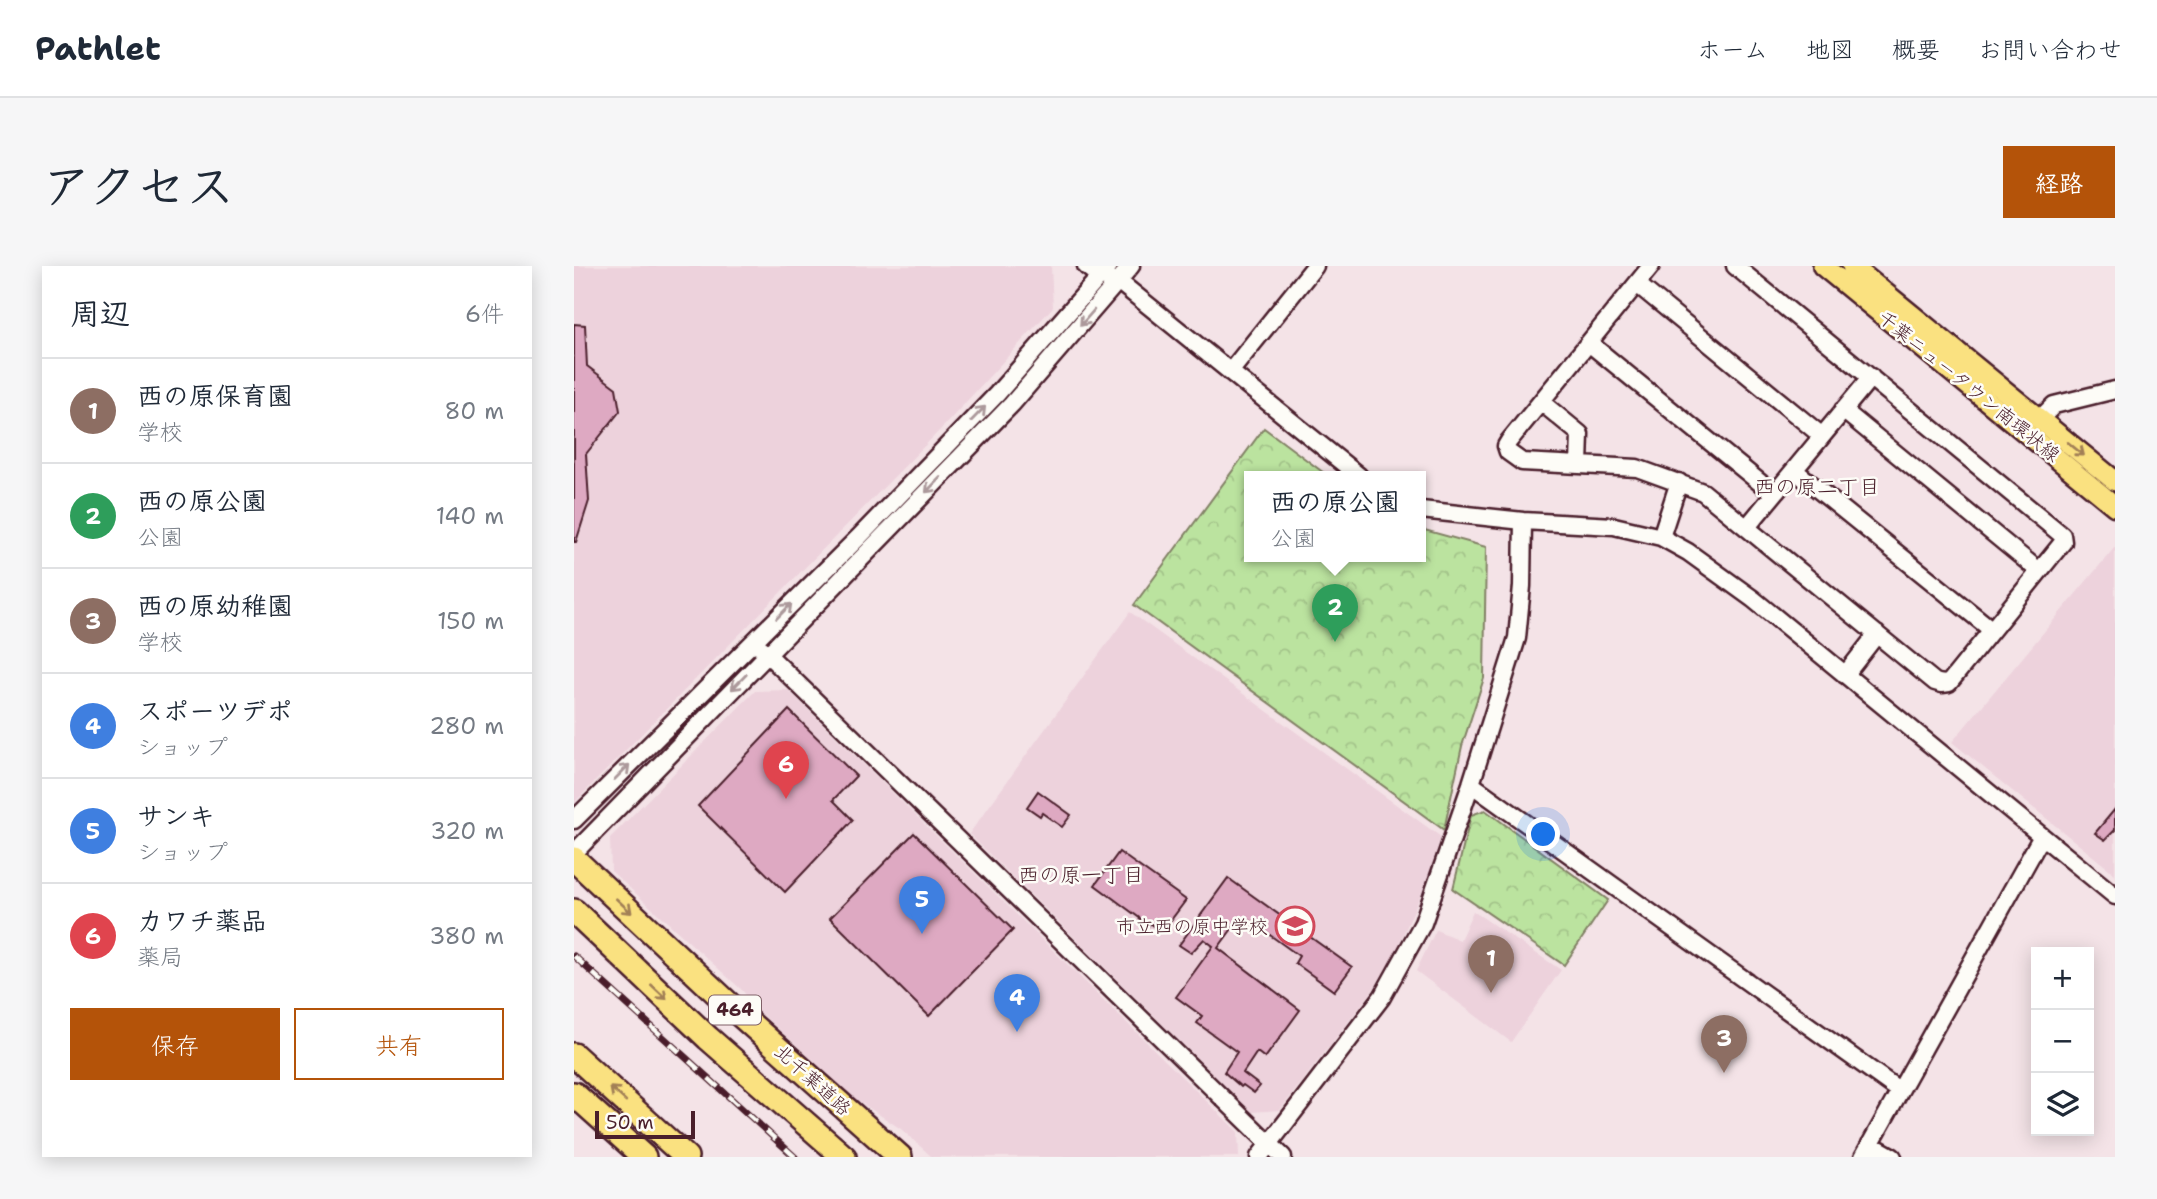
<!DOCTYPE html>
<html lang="ja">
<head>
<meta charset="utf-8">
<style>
  body { margin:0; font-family:"Shantell Sans","Klee One",sans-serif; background:#f6f6f7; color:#1f2937 }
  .controls { position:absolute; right:21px; bottom:21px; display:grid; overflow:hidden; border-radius:0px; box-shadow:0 4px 18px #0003 }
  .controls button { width:63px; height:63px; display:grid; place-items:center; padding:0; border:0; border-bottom:2px solid #e0e1e3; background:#fff; color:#1f2937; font:35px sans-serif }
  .scale { position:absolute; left:21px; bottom:18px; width:100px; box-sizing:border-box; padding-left:7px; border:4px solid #4a1f2b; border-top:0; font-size:19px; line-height:24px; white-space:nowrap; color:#4a1f2b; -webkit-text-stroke:5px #fdfcf7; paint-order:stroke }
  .you { position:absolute; left:970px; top:569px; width:24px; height:24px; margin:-18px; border:5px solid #fff; border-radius:50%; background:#1a73e8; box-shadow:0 0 0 10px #1a73e833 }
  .badge { display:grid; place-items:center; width:46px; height:46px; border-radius:50%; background:#b45309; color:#fff; font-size:23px; font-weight:700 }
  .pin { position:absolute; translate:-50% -58px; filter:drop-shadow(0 2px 4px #0008) }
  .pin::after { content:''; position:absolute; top:37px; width:24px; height:21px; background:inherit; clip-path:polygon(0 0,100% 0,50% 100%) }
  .popup { position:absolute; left:670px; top:205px; width:182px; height:91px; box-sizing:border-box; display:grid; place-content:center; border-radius:0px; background:#fff; filter:drop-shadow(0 2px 5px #0005); font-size:23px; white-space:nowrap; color:#747a83 }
  .popup b { font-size:26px; color:#1f2937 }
  .popup::after { content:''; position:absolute; left:50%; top:100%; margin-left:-14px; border:14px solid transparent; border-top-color:#fff }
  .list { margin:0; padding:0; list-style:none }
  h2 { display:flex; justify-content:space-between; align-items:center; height:91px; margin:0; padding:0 28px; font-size:30px }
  h2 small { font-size:23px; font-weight:400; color:#747a83 }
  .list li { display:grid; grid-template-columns:46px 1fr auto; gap:21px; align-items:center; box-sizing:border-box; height:105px; padding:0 28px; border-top:2px solid #e0e1e3 }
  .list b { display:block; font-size:26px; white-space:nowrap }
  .list p { margin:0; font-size:23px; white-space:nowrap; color:#747a83 }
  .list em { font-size:23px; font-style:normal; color:#747a83 }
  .actions { display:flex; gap:14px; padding:21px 28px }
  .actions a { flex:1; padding:16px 0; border:2px solid #b45309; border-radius:0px; text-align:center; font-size:24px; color:#b45309 }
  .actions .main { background:#b45309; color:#fff }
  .icon { flex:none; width:38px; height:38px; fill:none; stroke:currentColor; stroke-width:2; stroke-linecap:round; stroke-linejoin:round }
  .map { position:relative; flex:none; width:1541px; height:891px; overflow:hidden; border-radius:0px }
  header { display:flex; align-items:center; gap:42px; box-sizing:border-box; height:98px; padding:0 35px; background:#fff; border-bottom:2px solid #e0e1e3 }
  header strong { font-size:33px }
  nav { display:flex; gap:38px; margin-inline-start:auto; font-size:24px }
  .intro { display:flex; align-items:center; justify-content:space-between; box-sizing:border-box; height:168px; padding:0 42px }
  h1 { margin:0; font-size:49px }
  .button { padding:18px 32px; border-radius:0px; background:#b45309; color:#fff; font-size:24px; font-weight:700 }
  main { display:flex; gap:42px; padding:0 42px }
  aside { flex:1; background:#fff; border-radius:0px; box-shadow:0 4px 18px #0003 }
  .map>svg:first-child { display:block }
</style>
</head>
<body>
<header>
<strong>Pathlet</strong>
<nav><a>ホーム</a><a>地図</a><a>概要</a><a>お問い合わせ</a></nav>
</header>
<div class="intro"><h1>アクセス</h1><a class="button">経路</a></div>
<main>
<aside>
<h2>周辺<small>6件</small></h2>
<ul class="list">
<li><span class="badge" style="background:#8d6e63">1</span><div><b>西の原保育園</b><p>学校</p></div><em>80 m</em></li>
<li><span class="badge" style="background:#2e9e5b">2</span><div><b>西の原公園</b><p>公園</p></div><em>140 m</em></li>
<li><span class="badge" style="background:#8d6e63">3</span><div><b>西の原幼稚園</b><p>学校</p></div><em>150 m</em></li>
<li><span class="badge" style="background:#3f7fe0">4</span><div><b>スポーツデポ</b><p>ショップ</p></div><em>280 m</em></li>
<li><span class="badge" style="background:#3f7fe0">5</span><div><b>サンキ</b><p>ショップ</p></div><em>320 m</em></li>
<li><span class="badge" style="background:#e0444e">6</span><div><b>カワチ薬品</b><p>薬局</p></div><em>380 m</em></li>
</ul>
<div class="actions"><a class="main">保存</a><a>共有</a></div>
</aside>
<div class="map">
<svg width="1541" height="891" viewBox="0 0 1541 891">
  <defs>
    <pattern id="forest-crowns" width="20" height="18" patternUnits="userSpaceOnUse" patternTransform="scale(1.75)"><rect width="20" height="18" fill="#bbe39f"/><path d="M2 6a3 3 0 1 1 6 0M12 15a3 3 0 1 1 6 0" fill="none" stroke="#a2c289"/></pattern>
  </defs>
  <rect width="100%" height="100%" fill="#f4e3e7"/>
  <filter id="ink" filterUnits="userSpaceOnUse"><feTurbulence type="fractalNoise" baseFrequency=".0143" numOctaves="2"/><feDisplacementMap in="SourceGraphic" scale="14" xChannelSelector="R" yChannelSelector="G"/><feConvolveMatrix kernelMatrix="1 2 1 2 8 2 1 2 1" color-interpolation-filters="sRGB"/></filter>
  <g filter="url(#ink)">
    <path fill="#edd2dc" d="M0,0H477L479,41L370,160L0,537Z
      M1541,281V608L1378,476Z
      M556,346L867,571L852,617L822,685L799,724L706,844L678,846L395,568Z
      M214,424L664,866L665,891H358L327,863L283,834L180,741L169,725L37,605L36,572L181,425Z
      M899,645L987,704L937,776L842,705L862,664L886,674Z"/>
    <path fill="url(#forest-crowns)" stroke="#828165" stroke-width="2" d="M690,162L754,210H675V290H847V263L912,281L910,412L888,480L870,564L560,339Z
      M911,544L1034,634L990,699L879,623L897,549Z"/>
    <path fill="#dea9c2" stroke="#4a1f2b" stroke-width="2" d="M0,58L11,59L13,100L42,122L46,145L12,188L15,235L2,276H0Z
      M215,444L282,510L259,534L279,554L211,626L124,540Z
      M464,525L497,549L488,561L468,547L466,550L453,541Z
      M1541,543V564L1531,574L1521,567Z
      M340,567L439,664L355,750L256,652Z
      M545,586L612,634L588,666L576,657L575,659L521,619Z
      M654,612L778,701L760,725L721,697L725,690L675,654L670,660L663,656L644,682L726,744L691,792L683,786L669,807L686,820L680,827L669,819L667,821L650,806L663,786L623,757L628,750L602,731L639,680L630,673L617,687L605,679Z"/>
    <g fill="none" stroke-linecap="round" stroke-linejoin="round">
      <defs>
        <path id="minor" d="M512,0L526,11L544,15L785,210
          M1077,0L935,175L932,180L934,186L948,196L1063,202L1129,226L1361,416L1368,418L1375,417L1489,276L1488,269L1161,0
          M1063,18L1248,170
          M1015,77L1200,228
          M656,106L741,0
          M967,136L1006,168L1005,199
          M1269,144L1465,305
          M1466,153L1480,139L1541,124
          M1220,204L1418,364
          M847,244L949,255L1040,260L1087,271L1114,286L1179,333L1541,630
          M1173,261L1297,111
          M1087,271L1105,216
          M187,382L709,891
          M1271,409L1303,368
          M897,518L1326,825
          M0,554L286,270L423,128L535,0
          M0,587L438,138L557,0
          M1296,878L1319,891
          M685,891L808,731L849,657L897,518L943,372L948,320L949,255
          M1289,891L1468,570"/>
        <path id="major" d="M1249,0L1541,240
          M1278,0L1541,215"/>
        <path id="highway" d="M0,593L162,745L326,891
          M0,645L134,772L270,891
          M0,789L112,891
          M0,828L70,891"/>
      </defs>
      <use href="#minor" stroke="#4a1f2b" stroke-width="21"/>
      <use href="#major" stroke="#4a1f2b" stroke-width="24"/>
      <use href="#highway" stroke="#4a1f2b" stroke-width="28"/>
      <use href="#minor" stroke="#fdfcf7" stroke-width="16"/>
      <use href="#major" stroke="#fae180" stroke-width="19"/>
      <use href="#highway" stroke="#fae180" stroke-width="23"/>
      <defs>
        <path id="rail" d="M0,690L221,891"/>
      </defs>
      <use href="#rail" stroke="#4a1f2b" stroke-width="7"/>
      <use href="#rail" stroke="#fdfcf7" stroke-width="4.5" stroke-dasharray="13" stroke-linecap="butt"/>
    </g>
    <defs><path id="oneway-shaft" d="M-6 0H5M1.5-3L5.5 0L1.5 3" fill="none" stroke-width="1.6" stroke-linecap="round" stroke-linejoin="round" transform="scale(1.75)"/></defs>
    <g stroke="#ac999b">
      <use href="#oneway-shaft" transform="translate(513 52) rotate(131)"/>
      <use href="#oneway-shaft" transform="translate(404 148) rotate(-46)"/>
      <use href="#oneway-shaft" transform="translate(359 219) rotate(134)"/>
      <use href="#oneway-shaft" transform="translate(210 345) rotate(-45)"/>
      <use href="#oneway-shaft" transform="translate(165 416) rotate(134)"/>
      <use href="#oneway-shaft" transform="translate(48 506) rotate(-45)"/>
    </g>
    <g stroke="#a28056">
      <use href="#oneway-shaft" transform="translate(1502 183) rotate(39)"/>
      <use href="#oneway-shaft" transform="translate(50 640) rotate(43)"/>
      <use href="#oneway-shaft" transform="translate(85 726) rotate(43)"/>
      <use href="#oneway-shaft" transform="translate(44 828) rotate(-138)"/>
    </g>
  </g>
  <defs>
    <symbol id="school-ring" viewBox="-11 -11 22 22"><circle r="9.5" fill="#fdfcf7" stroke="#d1495b" stroke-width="1.5"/><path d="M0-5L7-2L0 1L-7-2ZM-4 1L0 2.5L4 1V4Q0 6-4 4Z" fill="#d1495b"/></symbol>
  </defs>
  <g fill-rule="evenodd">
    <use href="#school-ring" x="699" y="638" width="44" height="44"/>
  </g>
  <g text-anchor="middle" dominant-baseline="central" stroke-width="5" stroke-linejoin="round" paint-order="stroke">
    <rect fill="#fdfcf7" stroke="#806168" stroke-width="2" x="135" y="729.5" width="52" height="29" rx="5"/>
    <g font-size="18" font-weight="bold" fill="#4a1f2b">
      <text x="161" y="744">464</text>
    </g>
    <g font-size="19" fill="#4a1f2b" stroke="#fdfcf7">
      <text transform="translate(1395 120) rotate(39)">千葉ニュータウン南環状線</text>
      <text transform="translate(239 814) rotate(42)">北千葉道路</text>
    </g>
    <g font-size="19" fill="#4a1f2b" stroke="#fdfcf7" text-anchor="end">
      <text x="694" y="660">市立西の原中学校</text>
    </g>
    <g font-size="21" fill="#4a1f2b" stroke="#fdfcf7">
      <text x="1243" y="221">西の原二丁目</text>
      <text x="507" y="609">西の原一丁目</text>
    </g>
  </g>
</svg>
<div class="controls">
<button>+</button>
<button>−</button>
<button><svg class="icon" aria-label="layers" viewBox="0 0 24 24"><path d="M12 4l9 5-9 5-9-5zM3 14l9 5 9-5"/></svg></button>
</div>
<div class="scale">50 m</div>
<div class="you"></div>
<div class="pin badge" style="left:917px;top:727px;background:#8d6e63">1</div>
<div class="pin badge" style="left:761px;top:376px;background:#2e9e5b">2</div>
<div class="popup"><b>西の原公園</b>公園</div>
<div class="pin badge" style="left:1150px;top:807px;background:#8d6e63">3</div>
<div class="pin badge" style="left:443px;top:766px;background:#3f7fe0">4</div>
<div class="pin badge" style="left:348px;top:668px;background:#3f7fe0">5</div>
<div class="pin badge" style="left:212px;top:533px;background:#e0444e">6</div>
</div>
</main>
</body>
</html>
